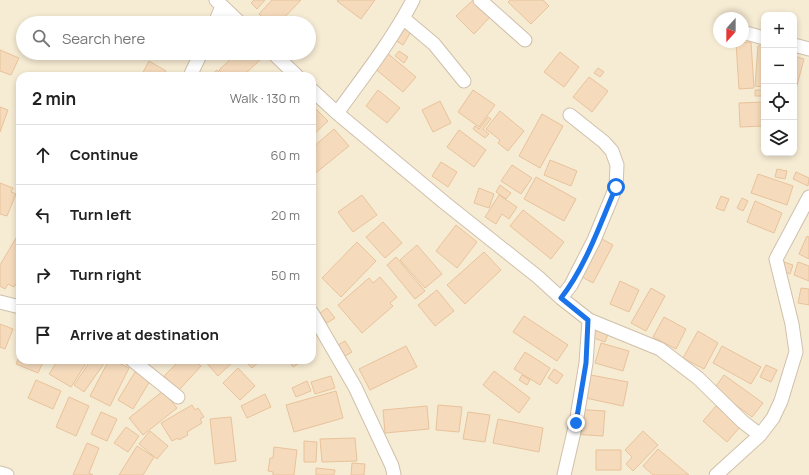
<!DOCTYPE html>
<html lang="en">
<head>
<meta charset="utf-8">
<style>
  body { margin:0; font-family:Manrope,sans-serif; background:#f6f6f6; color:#222 }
  .controls { position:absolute; right:12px; top:12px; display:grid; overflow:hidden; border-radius:8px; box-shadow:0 2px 6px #0003 }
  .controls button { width:36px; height:36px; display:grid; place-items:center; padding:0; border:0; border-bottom:1px solid #e0e0e0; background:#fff; color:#222; font:20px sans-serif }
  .compass { position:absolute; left:713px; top:12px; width:36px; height:36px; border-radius:50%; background:#fff; box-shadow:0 2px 6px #0003; rotate:201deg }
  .stop { position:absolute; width:12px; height:12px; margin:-9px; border:3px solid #1a73e8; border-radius:50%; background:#fff }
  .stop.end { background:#1a73e8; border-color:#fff; box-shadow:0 1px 4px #0008 }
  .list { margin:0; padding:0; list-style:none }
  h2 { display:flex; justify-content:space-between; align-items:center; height:52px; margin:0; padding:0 16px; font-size:17px }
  h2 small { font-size:13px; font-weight:400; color:#767676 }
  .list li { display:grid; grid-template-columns:26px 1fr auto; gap:12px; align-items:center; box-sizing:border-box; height:60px; padding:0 16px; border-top:1px solid #e0e0e0 }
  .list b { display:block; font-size:15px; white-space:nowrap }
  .list em { font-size:13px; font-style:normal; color:#767676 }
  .icon { flex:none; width:22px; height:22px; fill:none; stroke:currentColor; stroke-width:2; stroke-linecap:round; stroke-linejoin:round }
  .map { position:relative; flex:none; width:809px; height:475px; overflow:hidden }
  .search { position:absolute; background:#fff; box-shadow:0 2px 6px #0003; left:16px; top:16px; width:300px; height:44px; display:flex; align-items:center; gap:10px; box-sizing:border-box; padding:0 14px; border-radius:22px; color:#767676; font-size:15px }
  .panel { position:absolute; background:#fff; box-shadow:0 2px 6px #0003; left:16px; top:72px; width:300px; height:292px; border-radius:12px }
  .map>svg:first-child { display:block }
</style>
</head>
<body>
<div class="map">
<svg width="809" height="475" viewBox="0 0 809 475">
  <rect width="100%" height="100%" fill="#fef8e6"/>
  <path fill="#f6ebd3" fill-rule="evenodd" d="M0,0H809V475H0ZM764,15H794V153H764ZM719,18H743V42H719ZM23,23H309V53H23ZM20,76H312V360H20Z"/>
  <path fill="#f5dabc" stroke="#e8c39b" d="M254,0H265L257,9L251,3Z
    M272,0H301L279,23H269L259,14Z
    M338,0H375L361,19L337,1Z
    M473,0L490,17L474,34L456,16Z
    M510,0H543L549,6L531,24L508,2Z
    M398,17L414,27L403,45L387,35Z
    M751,42L754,88L739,89L736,43Z
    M758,46H764V87L755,86Z
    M380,47L416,77L403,92L367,62Z
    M0,50L19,58L11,75L0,71Z
    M399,51L408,57L404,63L395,56Z
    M560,52L579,67L564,87L544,72Z
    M213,53H227L220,60Z
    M237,53H258L262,58L243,76H224L219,70Z
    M794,56L804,59L796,89L794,88Z
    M149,61L166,71L163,76H141Z
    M598,68L604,72L600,77L594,73Z
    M217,70L223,76H210Z
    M589,77L608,91L592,112L573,97Z
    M378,90L400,108L387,123L366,106Z
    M473,90L495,105L479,127L458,112Z
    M755,90H764V96H755Z
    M440,101L451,123L433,132L422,110Z
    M764,102V126L740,127L739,103Z
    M313,106L328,121L312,136V106Z
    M0,107L8,110L0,132Z
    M500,111L524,131L508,151L498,143L500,140L486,129Z
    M542,114L563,126L540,168L519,156Z
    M488,117L491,119L483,129L489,134L485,138L473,129L475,126L479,129Z
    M334,129L349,146L312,176V148Z
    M459,130L486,150L474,167L447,147Z
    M550,160L577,171L571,186L544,175Z
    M441,162L457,172L448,187L432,176Z
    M512,165L532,178L521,194L501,181Z
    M777,169L787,171L785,179L775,177Z
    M796,172L809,178L808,186L793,179Z
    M758,174L793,186L787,205L751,193Z
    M536,177L576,199L564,221L524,199Z
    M0,183L13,188L11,192L16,194L7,216L0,214Z
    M500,185L511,193L506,199L496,192Z
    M479,188L494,194L489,208L474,203Z
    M362,195L377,215L353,232L338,212Z
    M499,195L517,207L509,219L502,214L496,224L485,217Z
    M721,196L729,199L724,211L716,208Z
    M742,198L748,201L743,211L737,208Z
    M755,201L782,213L774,233L747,222Z
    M523,210L564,242L551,259L510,226Z
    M383,222L402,243L385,258L366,237Z
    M456,225L477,242L457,268L436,251Z
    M19,233L20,234V277L14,287L8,284L5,289L0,286V265Z
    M593,234L613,245L593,283L573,272Z
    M807,236L809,237V259L799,254Z
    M357,242L376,261L341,297L322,278Z
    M417,245L442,274L425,288L400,260Z
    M484,252L501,270L465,304L447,285Z
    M396,257L425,291L415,299L387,265Z
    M784,262L793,265L790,274L781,270Z
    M798,262L809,266V281L794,275Z
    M380,277L397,297L390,303L393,306L362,333L338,305L369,278L373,283Z
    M620,281L639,290L629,312L610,304Z
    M651,288L665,296L646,331L631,323Z
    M801,288L809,289V305L798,303Z
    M437,290L454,311L435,326L418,305Z
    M327,308L335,318L327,323L320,313Z
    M524,316L568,345L557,361L513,332Z
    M664,317L686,329L676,349L653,337Z
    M0,324L13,329L5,349L0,347Z
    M591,328L608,334L605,342L588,336Z
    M698,331L718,343L704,369L683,358Z
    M345,341L352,352L345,356L338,345Z
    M601,343L629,351L623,371L595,363Z
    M406,346L417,367L370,390L359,369Z
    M722,346L761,367L751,384L713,363Z
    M525,352L550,368L540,385L514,369Z
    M20,355V360H44L38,373L16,364Z
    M58,360H88L71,387L49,374Z
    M91,360H103L105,362L84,392L74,385Z
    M109,360H113L129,368L110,406L90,396Z
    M180,360H194L201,366L179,390L164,376Z
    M204,360H235L218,376Z
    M244,360H257L259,362L252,368Z
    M289,360H304L293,367Z
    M766,365L777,370L771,382L760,377Z
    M238,368L255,386L240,400L223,383Z
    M554,369L563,375L557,384L548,378Z
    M494,371L530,398L519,413L483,385Z
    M135,372L150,381L133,409L118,400Z
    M580,373L628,382L623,406L576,396Z
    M522,375L530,380L527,385L519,380Z
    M724,375L763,403L752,417L714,389Z
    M331,376L335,388L315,394L311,382Z
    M36,380L61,391L53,409L28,398Z
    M307,381L311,391L296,397L292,388Z
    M163,391L177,408L143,435L129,418Z
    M336,391L343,418L294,432L286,405Z
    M265,394L271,407L247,418L241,406Z
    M69,397L89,406L76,436L56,427Z
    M192,405L195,410L198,408L204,417L200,419L202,423L187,432L188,435L179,440L178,438L172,441L161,423Z
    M438,405L462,407L459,432L436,430Z
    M427,406L429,429L385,433L383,410Z
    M716,406L740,427L727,442L703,421Z
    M573,409L605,411L603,436L571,434Z
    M101,412L117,419L107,441L91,434Z
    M468,412L490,415L485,442L463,439Z
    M231,417L236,461L215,464L210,419Z
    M498,419L543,428L539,452L493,443Z
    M126,427L139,436L128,452L114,443Z
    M150,431L168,446L157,459L139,444Z
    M643,431L658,445L633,471L626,464L632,457L625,450Z
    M355,438L357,461L322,462L320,439Z
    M304,441L317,442L316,462H304Z
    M87,443L99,448L89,473L93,475H73Z
    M137,446L154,457L143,475H119Z
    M274,447L297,450L294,475H273V472L268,471L270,458H273Z
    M658,449L689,475H653L643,466Z
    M596,450H621V470H596Z
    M352,463L365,464L364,475H351Z
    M316,468L335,470L334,475H316Z"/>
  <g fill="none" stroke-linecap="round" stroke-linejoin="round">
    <defs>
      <path id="street" d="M216,0L240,23
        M480,0L525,40
        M403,18L434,44L464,81
        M215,23L222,6
        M746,33L764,38
        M794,45L809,49
        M273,53L297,76
        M190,76L201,53
        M312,90L337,113L445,203L538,277L561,298L589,320L586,363L576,423L564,475
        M337,113C364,76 392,40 413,0
        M561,298L571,285L594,240L616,187L617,165L612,151L604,142L570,115
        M0,302L20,307
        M312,313L355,387L392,466L394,475
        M589,320L660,349L698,378L743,422L760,435
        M132,360L178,397
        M0,473L7,475
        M716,475L760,435L773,418L781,401L788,378L796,352L792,324L776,259L809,197"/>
    </defs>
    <use href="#street" stroke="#d0c0ab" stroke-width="15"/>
    <use href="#street" stroke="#fff" stroke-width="13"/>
  </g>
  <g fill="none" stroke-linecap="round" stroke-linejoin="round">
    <path stroke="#1a73e8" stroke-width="5" d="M576,423L586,363L588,320L561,298C586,266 600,224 616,187"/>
  </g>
</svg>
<div class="controls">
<button>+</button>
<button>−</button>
<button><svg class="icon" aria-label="locate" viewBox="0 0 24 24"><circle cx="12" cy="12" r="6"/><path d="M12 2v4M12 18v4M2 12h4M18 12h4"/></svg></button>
<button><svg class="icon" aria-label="layers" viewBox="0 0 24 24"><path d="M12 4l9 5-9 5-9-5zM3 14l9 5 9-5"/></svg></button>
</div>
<svg class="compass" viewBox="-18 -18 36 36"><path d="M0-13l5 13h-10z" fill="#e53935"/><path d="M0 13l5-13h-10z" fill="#767676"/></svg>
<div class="stop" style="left:616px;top:187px"></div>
<div class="stop end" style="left:576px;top:423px"></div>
<div class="search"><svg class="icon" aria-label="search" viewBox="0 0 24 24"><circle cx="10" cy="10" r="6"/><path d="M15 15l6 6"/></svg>Search here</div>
<section class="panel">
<h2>2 min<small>Walk · 130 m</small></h2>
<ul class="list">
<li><svg class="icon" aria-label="ahead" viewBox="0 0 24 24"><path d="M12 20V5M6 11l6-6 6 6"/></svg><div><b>Continue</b></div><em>60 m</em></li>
<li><svg class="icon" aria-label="left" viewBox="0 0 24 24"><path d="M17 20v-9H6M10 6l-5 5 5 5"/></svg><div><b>Turn left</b></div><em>20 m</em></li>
<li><svg class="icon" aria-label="right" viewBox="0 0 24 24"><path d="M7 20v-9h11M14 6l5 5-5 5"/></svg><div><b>Turn right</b></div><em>50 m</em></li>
<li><svg class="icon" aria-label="arrive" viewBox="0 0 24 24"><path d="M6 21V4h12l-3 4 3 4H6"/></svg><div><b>Arrive at destination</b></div></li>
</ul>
</section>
</div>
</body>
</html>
